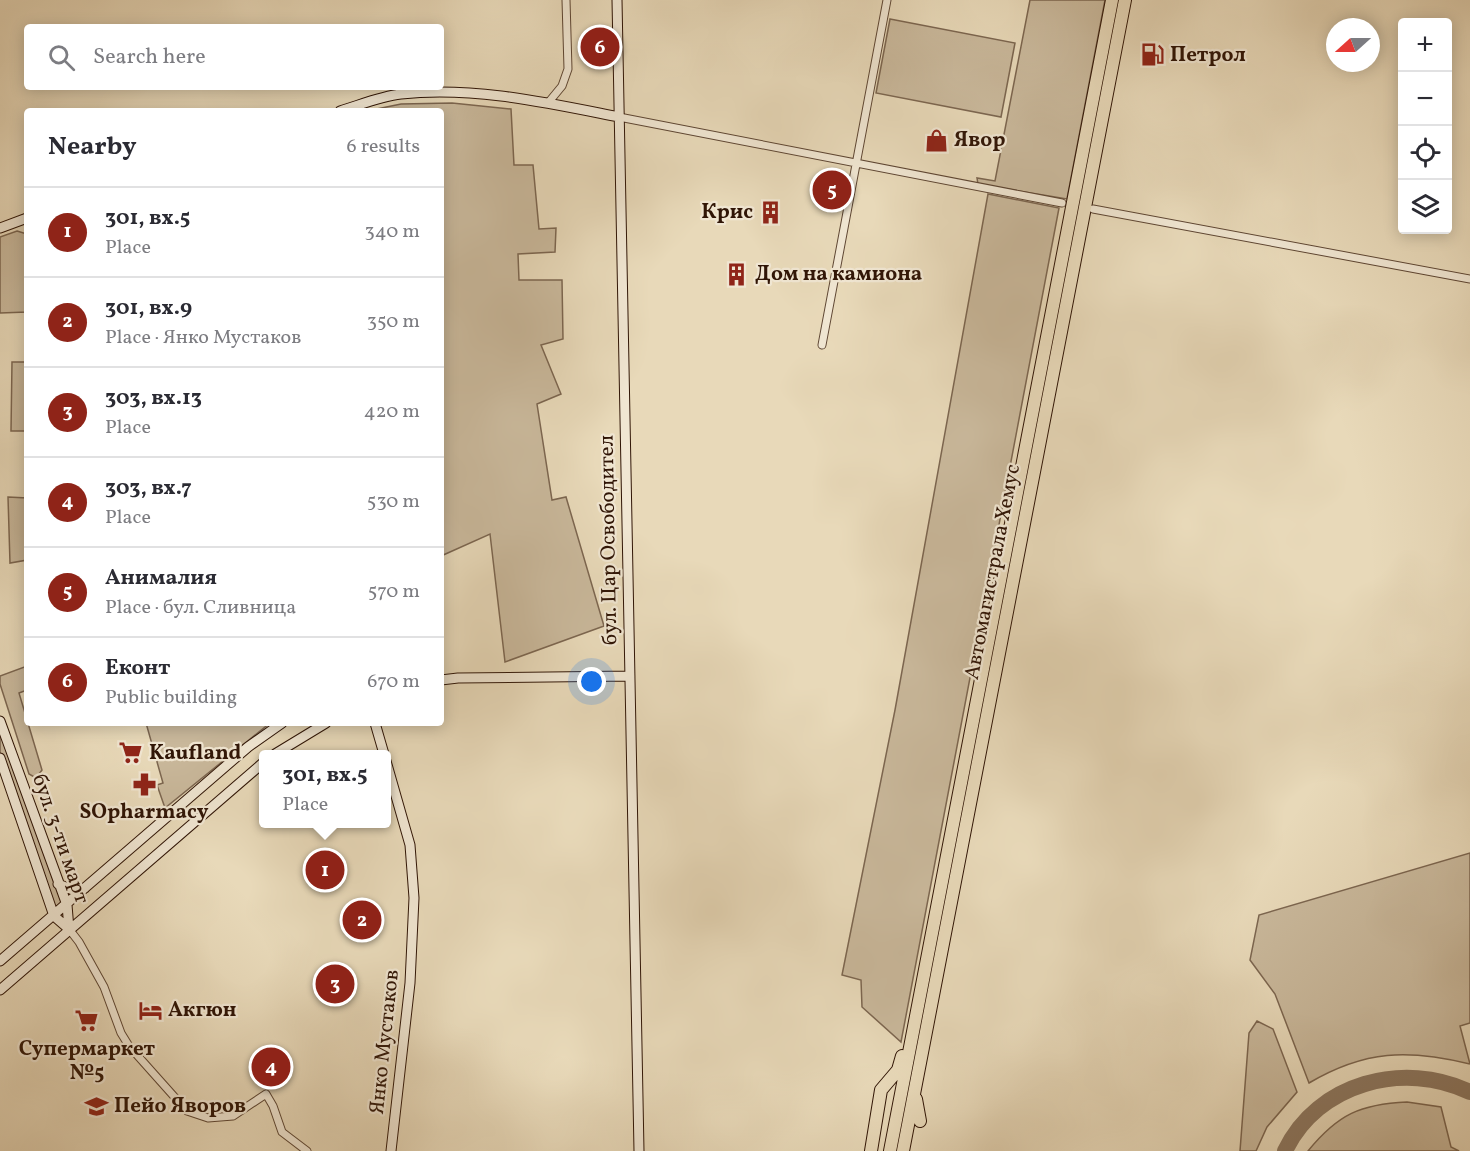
<!DOCTYPE html>
<html lang="en">
<head>
<meta charset="utf-8">
<style>
  body { margin:0; font-family:Vollkorn,serif; background:#f2f2f3; color:#2b2b33 }
  .controls { position:absolute; right:18px; top:18px; display:grid; overflow:hidden; border-radius:6px; box-shadow:0 3px 15px #0003 }
  .controls button { width:54px; height:54px; display:grid; place-items:center; padding:0; border:0; border-bottom:2px solid #e1e1e2; background:#fff; color:#2b2b33; font:30px sans-serif }
  .compass { position:absolute; left:1326px; top:18px; width:54px; height:54px; border-radius:50%; background:#fff; box-shadow:0 3px 15px #0003; rotate:249deg }
  .you { position:absolute; left:592px; top:682px; width:21px; height:21px; margin:-15px; border:4px solid #fff; border-radius:50%; background:#1a73e8; box-shadow:0 0 0 9px #1a73e833 }
  .badge { display:grid; place-items:center; width:39px; height:39px; border-radius:50%; background:#8f2418; color:#fff; font-size:20px; font-weight:700 }
  .pin { position:absolute; translate:-50% -50%; border:3px solid #fff; box-shadow:0 2px 6px #0006 }
  .popup { position:absolute; left:259px; top:750px; width:132px; height:78px; box-sizing:border-box; display:grid; place-content:center; border-radius:6px; background:#fff; filter:drop-shadow(0 2px 4px #0005); font-size:20px; white-space:nowrap; color:#7c7c81 }
  .popup b { font-size:22px; color:#2b2b33 }
  .popup::after { content:''; position:absolute; left:50%; top:100%; margin-left:-12px; border:12px solid transparent; border-top-color:#fff }
  .list { margin:0; padding:0; list-style:none }
  h2 { display:flex; justify-content:space-between; align-items:center; height:78px; margin:0; padding:0 24px; font-size:26px }
  h2 small { font-size:20px; font-weight:400; color:#7c7c81 }
  .list li { display:grid; grid-template-columns:39px 1fr auto; gap:18px; align-items:center; box-sizing:border-box; height:90px; padding:0 24px; border-top:2px solid #e1e1e2 }
  .list b { display:block; font-size:22px; white-space:nowrap }
  .list p { margin:0; font-size:20px; white-space:nowrap; color:#7c7c81 }
  .list em { font-size:20px; font-style:normal; color:#7c7c81 }
  .icon { flex:none; width:33px; height:33px; fill:none; stroke:currentColor; stroke-width:2; stroke-linecap:round; stroke-linejoin:round }
  .map { position:relative; flex:none; width:1470px; height:1151px; overflow:hidden }
  .search { position:absolute; background:#fff; box-shadow:0 3px 15px #0003; left:24px; top:24px; width:420px; height:66px; display:flex; align-items:center; gap:15px; box-sizing:border-box; padding:0 21px; border-radius:6px; color:#7c7c81; font-size:22px }
  .panel { position:absolute; background:#fff; box-shadow:0 3px 15px #0003; left:24px; top:108px; width:420px; height:618px; border-radius:6px }
  .map>svg:first-child { display:block }
</style>
</head>
<body>
<div class="map">
<svg width="1470" height="1151" viewBox="0 0 1470 1151">
  <rect width="100%" height="100%" fill="#e8d9b9"/>
  <filter id="stains"><feTurbulence type="fractalNoise" baseFrequency=".00333" numOctaves="4"/><feColorMatrix values="0 0 0 0 .2 0 0 0 0 .09 0 0 0 0 .02 0 0 0 .5 -.17"/></filter>
  <radialGradient id="worn" r=".72"><stop offset=".6" stop-color="#630" stop-opacity="0"/><stop offset="1" stop-color="#630" stop-opacity=".3"/></radialGradient>
  <path fill="#c9b89b" stroke="#7c6650" stroke-width="1.5" d="M1030,0H1105L1067,199L978,184L977,178L995,181Z
    M890,19L1015,43L1001,117L876,93Z
    M452,103L511,109L514,165H533L539,229L556,228L555,252L518,254L519,280H562L563,339L541,345L561,394L537,404L552,500L566,497L604,626L505,662L490,534L441,556V111H367L401,104Z
    M988,194L1059,208L901,1042L862,1007L861,980L842,975L895,710Z
    M17,231L27,234V312L0,313V237Z
    M12,362H27V431H11Z
    M8,497L27,498V560L10,563Z
    M27,666V690L19,693L42,770L36,778L29,774L0,684V676Z
    M0,721L67,905L54,916L0,758Z
    M146,723H270L165,808L157,785L163,783Z
    M1470,853V1023L1460,1026L1470,1064C1408,1049 1365,1050 1309,1083L1275,994L1250,960L1259,915Z
    M1257,1021L1273,1029L1297,1092L1267,1127L1256,1151H1240L1249,1033Z
    M1407,1102L1441,1107L1451,1147L1459,1151H1308C1338,1114 1361,1104 1407,1102Z"/>
  <g fill="none" stroke-linecap="round" stroke-linejoin="round">
    <path stroke="#8c7760" stroke-width="16" d="M1285,1151C1317,1083 1404,1060 1470,1092"/>
    <defs>
      <path id="street" d="M548,103L562,86L568,69L566,0
        M619,117L1062,203
        M1093,209L1470,279
        M822,345L887,0
        M69,929L79,942L104,987L121,1033L129,1046L187,1111L208,1118L233,1116L266,1094L273,1106L282,1132L307,1151"/>
      <path id="secondary" d="M617,0L639,1151
        M340,111C360,105 381,96 401,94C474,86 548,103 619,117
        M0,228L27,218
        M441,680L458,678L630,676
        M0,721L67,905L69,929
        M375,723L384,754
        M275,754L326,723
        M0,758L54,916L69,929
        M386,761L410,845L414,898L410,983L391,1151
        M58,884L73,890L85,888
        M0,961L248,747L282,723
        M0,990L264,762"/>
      <path id="highway" d="M916,1099L920,1121
        M871,1151L881,1090L898,1070L902,1056
        M890,1151L1112,0
        M903,1151L1125,0"/>
    </defs>
    <use href="#street" stroke="#5e4633" stroke-width="9"/>
    <use href="#secondary" stroke="#301506" stroke-width="11"/>
    <use href="#highway" stroke="#301506" stroke-width="14"/>
    <use href="#street" stroke="#f0e6d2" stroke-width="7"/>
    <use href="#secondary" stroke="#f0e6d2" stroke-width="9"/>
    <use href="#highway" stroke="#e8d9b9" stroke-width="12"/>
  </g>
  <defs>
    <symbol id="fuel-bare" viewBox="-9 -9 18 18"><path d="M-5.5-6h7V0h2V4h1.3V-2.5L3-4.5l.8-.8L6-3V5H2.5V1h-1V6h-7ZM-4.2-4.7v3.2H.2V-4.7Z" fill="#8f2418" stroke="#f0e6d2" stroke-width="2.5" paint-order="stroke"/></symbol>
    <symbol id="shop-bare" viewBox="-9 -9 18 18"><path d="M-5-2.5h2.3a2.7 3.5 0 0 1 5.4 0H5L5.5 6h-11ZM-1.5-2.5h3a1.5 2.3 0 0 0-3 0Z" fill="#8f2418" stroke="#f0e6d2" stroke-width="2.5" paint-order="stroke"/></symbol>
    <symbol id="building-bare" viewBox="-9 -9 18 18"><path d="M-4-6H4V6H1V3H-1V6H-4ZM-2.5-4.3h1.7v1.8h-1.7ZM.8-4.3h1.7v1.8H.8ZM-2.5-1h1.7V.8h-1.7ZM.8-1h1.7V.8H.8Z" fill="#8f2418" stroke="#f0e6d2" stroke-width="2.5" paint-order="stroke"/></symbol>
    <symbol id="supermarket-bare" viewBox="-9 -9 18 18"><path d="M-6-5.5h2.5l.6 2H6L4.5 2H-2.5L-4.4-4H-6ZM-1.5 3.2a1.3 1.3 0 1 0 .1 0ZM3 3.2a1.3 1.3 0 1 0 .1 0Z" fill="#8f2418" stroke="#f0e6d2" stroke-width="2.5" paint-order="stroke"/></symbol>
    <symbol id="pharmacy-bare" viewBox="-9 -9 18 18"><path d="M-2-6h4v4h4v4h-4v4h-4v-4h-4v-4h4Z" fill="#8f2418" stroke="#f0e6d2" stroke-width="2.5" paint-order="stroke"/></symbol>
    <symbol id="hotel-bare" viewBox="-9 -9 18 18"><path d="M-6-4.5h1.5V1H6V5H4.5V3h-9V5H-6ZM-4 0a1.8 1.8 0 1 1 3.6 0ZM.5 0V-2.5h3Q6-2.5 6 0Z" fill="#8f2418" stroke="#f0e6d2" stroke-width="2.5" paint-order="stroke"/></symbol>
    <symbol id="school-bare" viewBox="-9 -9 18 18"><path d="M0-5L7-2L0 1L-7-2ZM-4 1L0 2.5L4 1V4Q0 6-4 4Z" fill="#8f2418" stroke="#f0e6d2" stroke-width="2.5" paint-order="stroke"/></symbol>
  </defs>
  <g fill-rule="evenodd">
    <use href="#fuel-bare" x="1136" y="38" width="33" height="33"/>
    <use href="#shop-bare" x="920" y="124" width="33" height="33"/>
    <use href="#building-bare" x="754" y="196" width="33" height="33"/>
    <use href="#building-bare" x="720" y="258" width="33" height="33"/>
    <use href="#supermarket-bare" x="114" y="736" width="33" height="33"/>
    <use href="#pharmacy-bare" x="128" y="768" width="33" height="33"/>
    <use href="#hotel-bare" x="134" y="994" width="33" height="33"/>
    <use href="#supermarket-bare" x="70" y="1004" width="33" height="33"/>
    <use href="#school-bare" x="80" y="1090" width="33" height="33"/>
  </g>
  <g text-anchor="middle" dominant-baseline="central" stroke-width="4.5" stroke-linejoin="round" paint-order="stroke">
    <g font-size="21" font-weight="bold" fill="#301506" stroke="#f0e6d2" text-anchor="start">
      <text x="1170" y="55">Петрол</text>
      <text x="954" y="140">Явор</text>
      <text x="753" y="212" text-anchor="end">Крис</text>
      <text x="755" y="274">Дом на камиона</text>
      <text x="149" y="753">Kaufland</text>
      <text x="144" y="812" text-anchor="middle">SOpharmacy</text>
      <text x="168" y="1010">Акгюн</text>
      <text x="87" y="1049" text-anchor="middle">Супермаркет<tspan x="87" dy="24">№5</tspan></text>
      <text x="114" y="1106">Пейо Яворов</text>
    </g>
    <g font-size="21" fill="#301506" stroke="#f0e6d2">
      <text transform="translate(609 540) rotate(-91)">бул. Цар Освободител</text>
      <text transform="translate(993 572) rotate(-79)">Автомагистрала Хемус</text>
      <text transform="translate(60 839) rotate(71)">бул. 3-ти март</text>
      <text transform="translate(385 1042) rotate(-84)">Янко Мустаков</text>
    </g>
  </g>
  <rect width="100%" height="100%" filter="url(#stains)"/>
  <rect width="100%" height="100%" fill="url(#worn)"/>
</svg>
<div class="controls">
<button>+</button>
<button>−</button>
<button><svg class="icon" aria-label="locate" viewBox="0 0 24 24"><circle cx="12" cy="12" r="6"/><path d="M12 2v4M12 18v4M2 12h4M18 12h4"/></svg></button>
<button><svg class="icon" aria-label="layers" viewBox="0 0 24 24"><path d="M12 4l9 5-9 5-9-5zM3 14l9 5 9-5"/></svg></button>
</div>
<svg class="compass" viewBox="-18 -18 36 36"><path d="M0-13l5 13h-10z" fill="#e53935"/><path d="M0 13l5-13h-10z" fill="#7c7c81"/></svg>
<div class="you"></div>
<div class="pin badge" style="left:325px;top:870px">1</div>
<div class="popup"><b>301, вх.5</b>Place</div>
<div class="pin badge" style="left:362px;top:920px">2</div>
<div class="pin badge" style="left:335px;top:984px">3</div>
<div class="pin badge" style="left:271px;top:1067px">4</div>
<div class="pin badge" style="left:832px;top:190px">5</div>
<div class="pin badge" style="left:600px;top:47px">6</div>
<div class="search"><svg class="icon" aria-label="search" viewBox="0 0 24 24"><circle cx="10" cy="10" r="6"/><path d="M15 15l6 6"/></svg>Search here</div>
<section class="panel">
<h2>Nearby<small>6 results</small></h2>
<ul class="list">
<li><span class="badge">1</span><div><b>301, вх.5</b><p>Place</p></div><em>340 m</em></li>
<li><span class="badge">2</span><div><b>301, вх.9</b><p>Place · Янко Мустаков</p></div><em>350 m</em></li>
<li><span class="badge">3</span><div><b>303, вх.13</b><p>Place</p></div><em>420 m</em></li>
<li><span class="badge">4</span><div><b>303, вх.7</b><p>Place</p></div><em>530 m</em></li>
<li><span class="badge">5</span><div><b>Анималия</b><p>Place · бул. Сливница</p></div><em>570 m</em></li>
<li><span class="badge">6</span><div><b>Еконт</b><p>Public building</p></div><em>670 m</em></li>
</ul>
</section>
</div>
</body>
</html>
